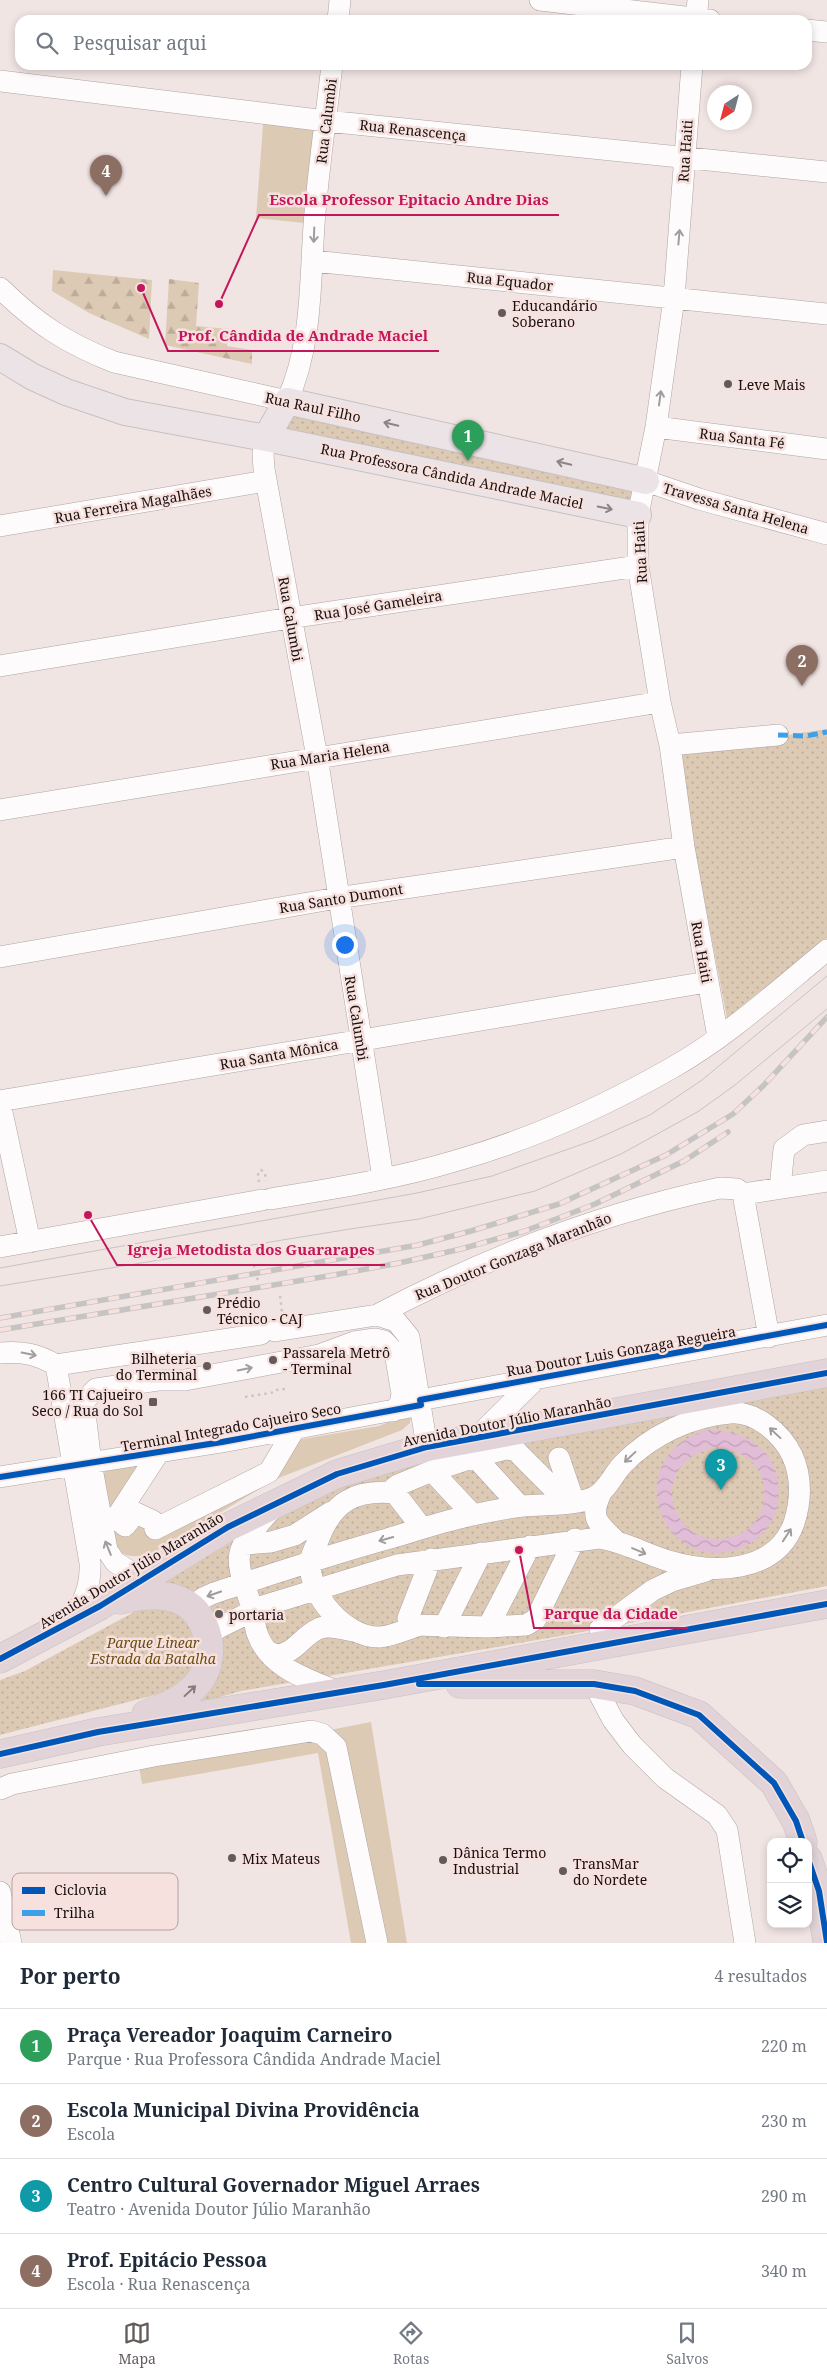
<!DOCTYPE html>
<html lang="pt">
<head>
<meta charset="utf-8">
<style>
  body { margin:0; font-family:"Noto Serif",serif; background:#f2f2f3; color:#1f2937 }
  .controls { position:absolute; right:15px; bottom:15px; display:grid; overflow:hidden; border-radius:10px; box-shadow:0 2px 8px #0003 }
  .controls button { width:45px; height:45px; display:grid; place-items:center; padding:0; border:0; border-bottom:1px solid #e0e1e3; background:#fff; color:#1f2937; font:25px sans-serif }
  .compass { position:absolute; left:707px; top:85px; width:45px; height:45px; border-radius:50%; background:#fff; box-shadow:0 2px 8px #0003; rotate:216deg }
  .you { position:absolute; left:344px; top:944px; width:18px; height:18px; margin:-12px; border:4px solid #fff; border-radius:50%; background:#1a73e8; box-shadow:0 0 0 8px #1a73e833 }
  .badge { display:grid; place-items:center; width:32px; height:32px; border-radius:50%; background:#635b5a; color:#fff; font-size:16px; font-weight:700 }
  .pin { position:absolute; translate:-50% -41px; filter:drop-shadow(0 1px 2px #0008) }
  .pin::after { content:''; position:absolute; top:26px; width:18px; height:15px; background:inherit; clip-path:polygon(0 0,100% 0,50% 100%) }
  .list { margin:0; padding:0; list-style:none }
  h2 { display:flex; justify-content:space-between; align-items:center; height:65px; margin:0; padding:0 20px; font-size:21px }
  h2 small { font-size:16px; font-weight:400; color:#747a83 }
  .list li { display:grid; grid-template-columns:32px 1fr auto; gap:15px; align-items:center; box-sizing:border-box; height:75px; padding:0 20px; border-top:1px solid #e0e1e3 }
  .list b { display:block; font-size:19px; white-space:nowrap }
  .list p { margin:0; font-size:16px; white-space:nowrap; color:#747a83 }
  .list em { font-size:16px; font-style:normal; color:#747a83 }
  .icon { flex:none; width:28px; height:28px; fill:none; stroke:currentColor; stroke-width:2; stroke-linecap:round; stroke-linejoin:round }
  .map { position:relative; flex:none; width:827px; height:1943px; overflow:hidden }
  .search { position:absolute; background:#fff; box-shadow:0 2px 8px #0003; left:15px; right:15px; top:15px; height:55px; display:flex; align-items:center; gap:12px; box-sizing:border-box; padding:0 18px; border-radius:15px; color:#747a83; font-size:19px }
  .sheet { height:365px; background:#fff }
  nav { display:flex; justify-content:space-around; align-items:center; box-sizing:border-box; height:70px; border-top:1px solid #e0e1e3; background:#fff; font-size:14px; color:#747a83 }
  nav a { display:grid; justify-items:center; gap:2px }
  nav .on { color:#635b5a }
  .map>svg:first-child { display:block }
</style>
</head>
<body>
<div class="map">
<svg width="827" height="1943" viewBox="0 0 827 1943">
  <defs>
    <pattern id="forest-firs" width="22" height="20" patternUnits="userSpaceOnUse" patternTransform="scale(1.25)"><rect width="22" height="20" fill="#ddcab5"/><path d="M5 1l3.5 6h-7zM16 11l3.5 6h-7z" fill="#bdac9a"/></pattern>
    <pattern id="park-dots" width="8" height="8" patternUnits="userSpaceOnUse" patternTransform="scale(1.25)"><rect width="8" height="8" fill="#ddcab5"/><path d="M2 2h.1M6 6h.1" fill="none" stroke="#bdac9a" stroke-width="1.8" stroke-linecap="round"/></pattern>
    <pattern id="water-waves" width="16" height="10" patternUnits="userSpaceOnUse" patternTransform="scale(1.25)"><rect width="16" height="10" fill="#e2bdd7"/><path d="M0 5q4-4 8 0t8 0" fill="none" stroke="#c1a1b7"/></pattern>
  </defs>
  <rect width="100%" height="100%" fill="#f1e5e4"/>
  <path fill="#ddcab5" d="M264,112L326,121L314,224L256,218Z
    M412,1412L410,1423L402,1430L276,1479L157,1551C141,1557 125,1561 114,1545L102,1477L107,1468L143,1464L110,1519L150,1523L271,1475L291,1441L379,1426Z
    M371,1722L407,1943H351L318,1753L142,1784L139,1767Z"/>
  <path fill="url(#forest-firs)" d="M53,270L152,280L149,339L89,313L52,291Z
    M169,279L199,283L196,326L228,329L227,346L252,350V364L165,345Z"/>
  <path fill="url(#park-dots)" d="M294,402L646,481L638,515L285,441L278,420Z
    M827,729V938L727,1018L676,752Z
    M827,1381V1586L566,1635L241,1691L192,1705L217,1648L156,1581L270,1517L365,1470Z
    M154,1607C165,1609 175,1611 183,1618C204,1636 199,1667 180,1684C174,1689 165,1691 159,1694L0,1735V1680L25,1671L136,1611Z"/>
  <path fill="url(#water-waves)" fill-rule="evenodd" d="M707,1430C752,1429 787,1458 777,1506C774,1522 761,1539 746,1546C663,1583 614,1458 707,1430ZM715,1447C748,1450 770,1470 763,1505C761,1517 751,1529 740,1534C676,1562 638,1465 715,1447Z"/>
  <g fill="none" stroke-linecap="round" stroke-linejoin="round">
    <defs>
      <path id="minor" d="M540,0L710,20
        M338,20L340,0
        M696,20L698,0
        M807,30L827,32
        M692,65L674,298L656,427L638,515V566L660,702L670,745L684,847L718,1037
        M0,81L326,121L827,172
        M313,261L827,314
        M0,288C37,324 66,343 114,362L287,401C312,345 310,285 314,225C318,171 326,118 332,65
        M656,427L827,449
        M266,438L263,454L264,469L317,757L383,1178
        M646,481L699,499L827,534
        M0,526L266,481
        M0,666L290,618L638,566
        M670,745L778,735
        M0,810L660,702
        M0,957L337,898L684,847
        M0,1101L707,982
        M0,1103L30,1242
        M780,1188L784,1149L803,1135L827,1131
        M743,1194L769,1337
        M270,1199C331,1189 395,1179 455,1161C529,1140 603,1107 670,1069C727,1037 777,991 827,950
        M0,1247L262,1200
        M377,1315C485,1258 601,1213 720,1188L737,1189L743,1194L827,1181
        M275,1331L377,1315L396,1321L409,1337L427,1447
        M0,1353C22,1351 37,1354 56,1365L261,1334
        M56,1365L90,1563C91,1587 84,1602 70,1622
        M420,1400L827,1325
        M476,1438L536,1379
        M159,1452L116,1518L125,1526L136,1513L153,1521L155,1529L269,1472L295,1428
        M559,1458L574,1502
        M0,1477L222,1442L421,1405
        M395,1493C355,1489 332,1502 318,1541C315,1547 311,1556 310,1562C309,1596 345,1638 380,1637C393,1636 405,1630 417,1626
        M601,1493C590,1517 596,1522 614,1539
        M520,1506L475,1457L505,1449L515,1450L568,1503
        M272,1509C233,1552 232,1552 252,1607C255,1615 254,1625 257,1633C269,1668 309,1680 339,1692
        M473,1515L432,1471L475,1457
        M422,1528L395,1493L394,1488L398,1485L432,1471
        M244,1544L271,1542L295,1535L331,1512
        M431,1559L408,1618L413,1625L488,1627L526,1625L536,1619L575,1539
        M153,1586L115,1562L107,1550L91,1463L84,1405L86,1399L96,1389L158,1380H185L319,1355L354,1342L375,1339L384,1341L395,1353L402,1394L400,1404L393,1411
        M192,1606L205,1597L214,1593C272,1574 329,1555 387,1539C414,1531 441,1522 468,1516C486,1512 505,1508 523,1506C545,1504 571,1506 592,1498C606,1493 613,1474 623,1464C650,1436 691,1416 730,1413C756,1411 782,1434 792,1455C802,1477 801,1501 794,1523C776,1574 712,1574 669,1561C645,1554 623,1541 599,1538L397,1565L263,1606L218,1628L207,1638
        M444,1627L481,1553
        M488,1627L530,1546
        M600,1629L653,1590L672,1581L706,1571
        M269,1652L276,1655C295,1654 302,1636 318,1629C328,1624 343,1629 353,1631
        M594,1684L613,1720L632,1745L665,1778L717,1815L727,1830L745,1943
        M0,1789L12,1784L154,1756L311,1731L322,1734L336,1747L377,1943
        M0,1892L11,1943"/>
      <path id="major" d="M0,357L33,377L66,392L125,412L266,438L638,515
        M266,438L287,401L646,481"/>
      <path id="highway" d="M120,1600C160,1591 198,1592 208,1639C211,1654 208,1671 198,1683C185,1699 165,1707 146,1714
        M0,1659L100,1606L228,1527L337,1474L427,1447L827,1373
        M460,1684H594L635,1691L699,1715L774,1783L796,1821L803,1842
        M0,1754L98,1732L384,1685L827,1604
        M808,1859L819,1891L827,1942"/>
    </defs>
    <use href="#minor" stroke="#ada4a3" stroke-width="22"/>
    <use href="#major" stroke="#c7c1c1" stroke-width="28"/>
    <use href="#highway" stroke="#c7c1c1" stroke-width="29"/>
    <path stroke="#cac5c4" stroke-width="2.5" stroke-dasharray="2.5 4" stroke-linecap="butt" d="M259,1182L258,1173L261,1170L265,1173L266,1181
      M280,1296L282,1312
      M276,1390L285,1389
      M245,1397L276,1392"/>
    <use href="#minor" stroke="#fdfbfb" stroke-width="21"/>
    <use href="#major" stroke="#ece3e6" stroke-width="26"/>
    <use href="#highway" stroke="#e1d3d7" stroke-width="28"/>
    <path stroke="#c6c3c3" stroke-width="1" d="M0,1268L417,1193L492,1176L594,1140L650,1115L702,1080L827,976
      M0,1286L350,1229L419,1219L535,1191L621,1154L699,1111L735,1085L827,1009"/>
    <defs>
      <path id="rail" d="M0,1318L418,1245L471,1231L559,1204L666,1155L733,1114L764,1085L827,1017
        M0,1330L334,1275L399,1263L461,1249L525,1231L595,1204L684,1161L728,1132"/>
    </defs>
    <use href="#rail" stroke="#c6c3c3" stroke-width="5.5"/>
    <use href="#rail" stroke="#f7e1de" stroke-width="4" stroke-dasharray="11" stroke-linecap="butt"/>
    <path stroke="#cac5c4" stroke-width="2.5" stroke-dasharray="2.5 4" stroke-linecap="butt" d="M254,1265L258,1281"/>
    <path stroke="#3da1ea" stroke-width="5" stroke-dasharray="10 5" stroke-linecap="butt" d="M778,735L806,736L827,732"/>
    <defs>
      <path id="cycleway" d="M0,1477L222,1442L421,1405L420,1400L827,1325
        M0,1659L100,1606L228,1527L337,1474L427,1447L827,1373
        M419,1684H594L635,1691L699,1715L774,1783L796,1821L803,1842
        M0,1754L98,1732L384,1685L827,1604
        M808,1859L819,1891L827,1942"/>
    </defs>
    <use href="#cycleway" stroke="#f7e1de" stroke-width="9"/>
    <use href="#cycleway" stroke="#0057b8" stroke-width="6"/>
  </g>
  <defs><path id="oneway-shaft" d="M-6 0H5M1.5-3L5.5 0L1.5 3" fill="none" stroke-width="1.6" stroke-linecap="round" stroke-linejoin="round" transform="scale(1.25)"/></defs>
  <g stroke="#a19d9d">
    <use href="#oneway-shaft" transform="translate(314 235) rotate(92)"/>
    <use href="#oneway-shaft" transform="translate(679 237) rotate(-85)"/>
    <use href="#oneway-shaft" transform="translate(660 398) rotate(-82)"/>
    <use href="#oneway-shaft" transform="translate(29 1354) rotate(11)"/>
    <use href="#oneway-shaft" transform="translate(245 1369) rotate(-11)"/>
    <use href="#oneway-shaft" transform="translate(775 1433) rotate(-137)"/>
    <use href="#oneway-shaft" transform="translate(630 1457) rotate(137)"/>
    <use href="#oneway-shaft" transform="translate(787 1535) rotate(-57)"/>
    <use href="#oneway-shaft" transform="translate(386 1539) rotate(164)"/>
    <use href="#oneway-shaft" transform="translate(108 1548) rotate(-112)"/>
    <use href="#oneway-shaft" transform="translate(639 1551) rotate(23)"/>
    <use href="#oneway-shaft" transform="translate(214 1594) rotate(161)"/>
  </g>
  <g stroke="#8c8485">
    <use href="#oneway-shaft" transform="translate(391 424) rotate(-167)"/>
    <use href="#oneway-shaft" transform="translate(564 463) rotate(-167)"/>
    <use href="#oneway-shaft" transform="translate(605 508) rotate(12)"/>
  </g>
  <use stroke="#867b7d" href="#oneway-shaft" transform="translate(190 1691) rotate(-43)"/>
  <g fill="#635b5a" stroke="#f7e1de" stroke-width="2">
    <circle cx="502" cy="313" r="5"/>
    <circle cx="728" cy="384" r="5"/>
    <circle cx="207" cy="1310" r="5"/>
    <circle cx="273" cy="1360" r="5"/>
    <circle cx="207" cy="1366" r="5"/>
    <rect x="148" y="1397" width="10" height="10" rx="2.5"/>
    <circle cx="219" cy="1614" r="5"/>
    <circle cx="232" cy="1858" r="5"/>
    <circle cx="443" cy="1860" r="5"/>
    <circle cx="563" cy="1871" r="5"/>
  </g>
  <g text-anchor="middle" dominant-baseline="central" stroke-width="5" stroke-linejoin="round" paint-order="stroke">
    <g font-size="14" fill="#17100f" stroke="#f7e1de">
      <text transform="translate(326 121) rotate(-83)">Rua Calumbi</text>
      <text transform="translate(413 130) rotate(6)">Rua Renascença</text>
      <text transform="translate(685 151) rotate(-86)">Rua Haiti</text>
      <text transform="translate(510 281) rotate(6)">Rua Equador</text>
      <text transform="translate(313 407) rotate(12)">Rua Raul Filho</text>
      <text transform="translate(742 438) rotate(7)">Rua Santa Fé</text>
      <text transform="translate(452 476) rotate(12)">Rua Professora Cândida Andrade Maciel</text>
      <text transform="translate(133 504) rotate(-10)">Rua Ferreira Magalhães</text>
      <text transform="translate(736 508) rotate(16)">Travessa Santa Helena</text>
      <text transform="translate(640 552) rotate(-93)">Rua Haiti</text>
      <text transform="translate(378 605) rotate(-9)">Rua José Gameleira</text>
      <text transform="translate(291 619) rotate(80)">Rua Calumbi</text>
      <text transform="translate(330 755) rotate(-9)">Rua Maria Helena</text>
      <text transform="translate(341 898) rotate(-9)">Rua Santo Dumont</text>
      <text transform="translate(702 952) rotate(80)">Rua Haiti</text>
      <text transform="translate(357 1018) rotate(81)">Rua Calumbi</text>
      <text transform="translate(279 1054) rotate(-10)">Rua Santa Mônica</text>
      <text transform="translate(513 1256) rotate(-22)">Rua Doutor Gonzaga Maranhão</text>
      <text transform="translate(621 1351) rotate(-10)">Rua Doutor Luis Gonzaga Regueira</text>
      <text transform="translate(507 1421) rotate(-11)">Avenida Doutor Júlio Maranhão</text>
      <text transform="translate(231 1427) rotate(-10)">Terminal Integrado Cajueiro Seco</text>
      <text transform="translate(131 1570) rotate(-31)">Avenida Doutor Júlio Maranhão</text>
    </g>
    <g font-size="14" fill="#17100f" stroke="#f7e1de" text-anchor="start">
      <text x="512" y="305">Educandário<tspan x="512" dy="16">Soberano</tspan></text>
      <text x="738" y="384">Leve Mais</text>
      <text x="217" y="1302">Prédio<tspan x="217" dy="16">Técnico - CAJ</tspan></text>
      <text x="283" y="1352">Passarela Metrô<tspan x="283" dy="16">- Terminal</tspan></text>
      <text x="197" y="1358" text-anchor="end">Bilheteria<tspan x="197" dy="16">do Terminal</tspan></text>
      <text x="143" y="1394" text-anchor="end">166 TI Cajueiro<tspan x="143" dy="16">Seco / Rua do Sol</tspan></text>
      <text x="229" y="1614">portaria</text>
      <text x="453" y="1852">Dânica Termo<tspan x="453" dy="16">Industrial</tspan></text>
      <text x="242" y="1858">Mix Mateus</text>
      <text x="573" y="1863">TransMar<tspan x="573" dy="16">do Nordete</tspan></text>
    </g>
    <g font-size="14" font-style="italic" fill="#6c4d0f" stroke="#f7e1de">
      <text x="153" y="1642">Parque Linear<tspan x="153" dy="16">Estrada da Batalha</tspan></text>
    </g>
  </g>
  <rect x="12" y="1873" width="166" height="57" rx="8" fill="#f7e1de" stroke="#b4a2a0" stroke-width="1"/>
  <rect x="22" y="1887" width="23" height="7" fill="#0057b8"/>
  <rect x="22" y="1910" width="23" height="6" fill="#3da1ea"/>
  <g font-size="14" fill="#17100f">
    <text x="54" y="1895">Ciclovia</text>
    <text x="54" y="1918">Trilha</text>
  </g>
  <path fill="none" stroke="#c2185b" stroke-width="2" d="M219 304L259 215H559M141 288L168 351H439M88 1215L117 1265H385M519 1550L534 1628H688"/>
  <g fill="#c2185b" stroke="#f7e1de" stroke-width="2">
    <circle cx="219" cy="304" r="5"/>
    <circle cx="141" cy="288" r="5"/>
    <circle cx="88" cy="1215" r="5"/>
    <circle cx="519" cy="1550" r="5"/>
  </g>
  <g font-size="15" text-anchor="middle" font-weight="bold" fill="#c2185b" stroke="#f7e1de" stroke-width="5" stroke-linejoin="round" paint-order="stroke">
    <text x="409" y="205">Escola Professor Epitacio Andre Dias</text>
    <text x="303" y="341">Prof. Cândida de Andrade Maciel</text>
    <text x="251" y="1255">Igreja Metodista dos Guararapes</text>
    <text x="611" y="1619">Parque da Cidade</text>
  </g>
</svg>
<div class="controls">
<button><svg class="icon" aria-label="locate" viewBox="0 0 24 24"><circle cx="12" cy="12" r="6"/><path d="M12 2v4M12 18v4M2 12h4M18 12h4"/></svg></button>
<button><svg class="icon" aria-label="layers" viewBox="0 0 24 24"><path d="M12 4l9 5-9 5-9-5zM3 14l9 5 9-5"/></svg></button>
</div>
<svg class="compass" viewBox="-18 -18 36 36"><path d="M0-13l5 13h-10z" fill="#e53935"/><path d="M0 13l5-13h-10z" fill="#747a83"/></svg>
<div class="you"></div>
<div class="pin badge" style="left:468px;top:461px;background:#2e9e5b">1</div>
<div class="pin badge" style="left:802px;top:686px;background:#8d6e63">2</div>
<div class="pin badge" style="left:721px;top:1490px;background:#0f9aa8">3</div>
<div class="pin badge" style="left:106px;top:196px;background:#8d6e63">4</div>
<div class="search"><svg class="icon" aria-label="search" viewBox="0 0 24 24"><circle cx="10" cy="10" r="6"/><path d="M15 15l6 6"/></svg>Pesquisar aqui</div>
</div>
<section class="sheet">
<h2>Por perto<small>4 resultados</small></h2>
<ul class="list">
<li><span class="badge" style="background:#2e9e5b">1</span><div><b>Praça Vereador Joaquim Carneiro</b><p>Parque · Rua Professora Cândida Andrade Maciel</p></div><em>220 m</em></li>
<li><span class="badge" style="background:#8d6e63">2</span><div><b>Escola Municipal Divina Providência</b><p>Escola</p></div><em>230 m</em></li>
<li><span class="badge" style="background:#0f9aa8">3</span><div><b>Centro Cultural Governador Miguel Arraes</b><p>Teatro · Avenida Doutor Júlio Maranhão</p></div><em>290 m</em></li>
<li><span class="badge" style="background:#8d6e63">4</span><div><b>Prof. Epitácio Pessoa</b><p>Escola · Rua Renascença</p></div><em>340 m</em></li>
</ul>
</section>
<nav>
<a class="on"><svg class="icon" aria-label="map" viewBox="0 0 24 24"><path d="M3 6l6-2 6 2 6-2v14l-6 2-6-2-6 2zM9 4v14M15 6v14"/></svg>Mapa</a>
<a><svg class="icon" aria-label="directions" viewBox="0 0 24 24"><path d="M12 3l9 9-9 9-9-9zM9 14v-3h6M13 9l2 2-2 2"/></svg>Rotas</a>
<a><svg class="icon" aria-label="saved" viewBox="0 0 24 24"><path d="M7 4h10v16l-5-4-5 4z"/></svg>Salvos</a>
</nav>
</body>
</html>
